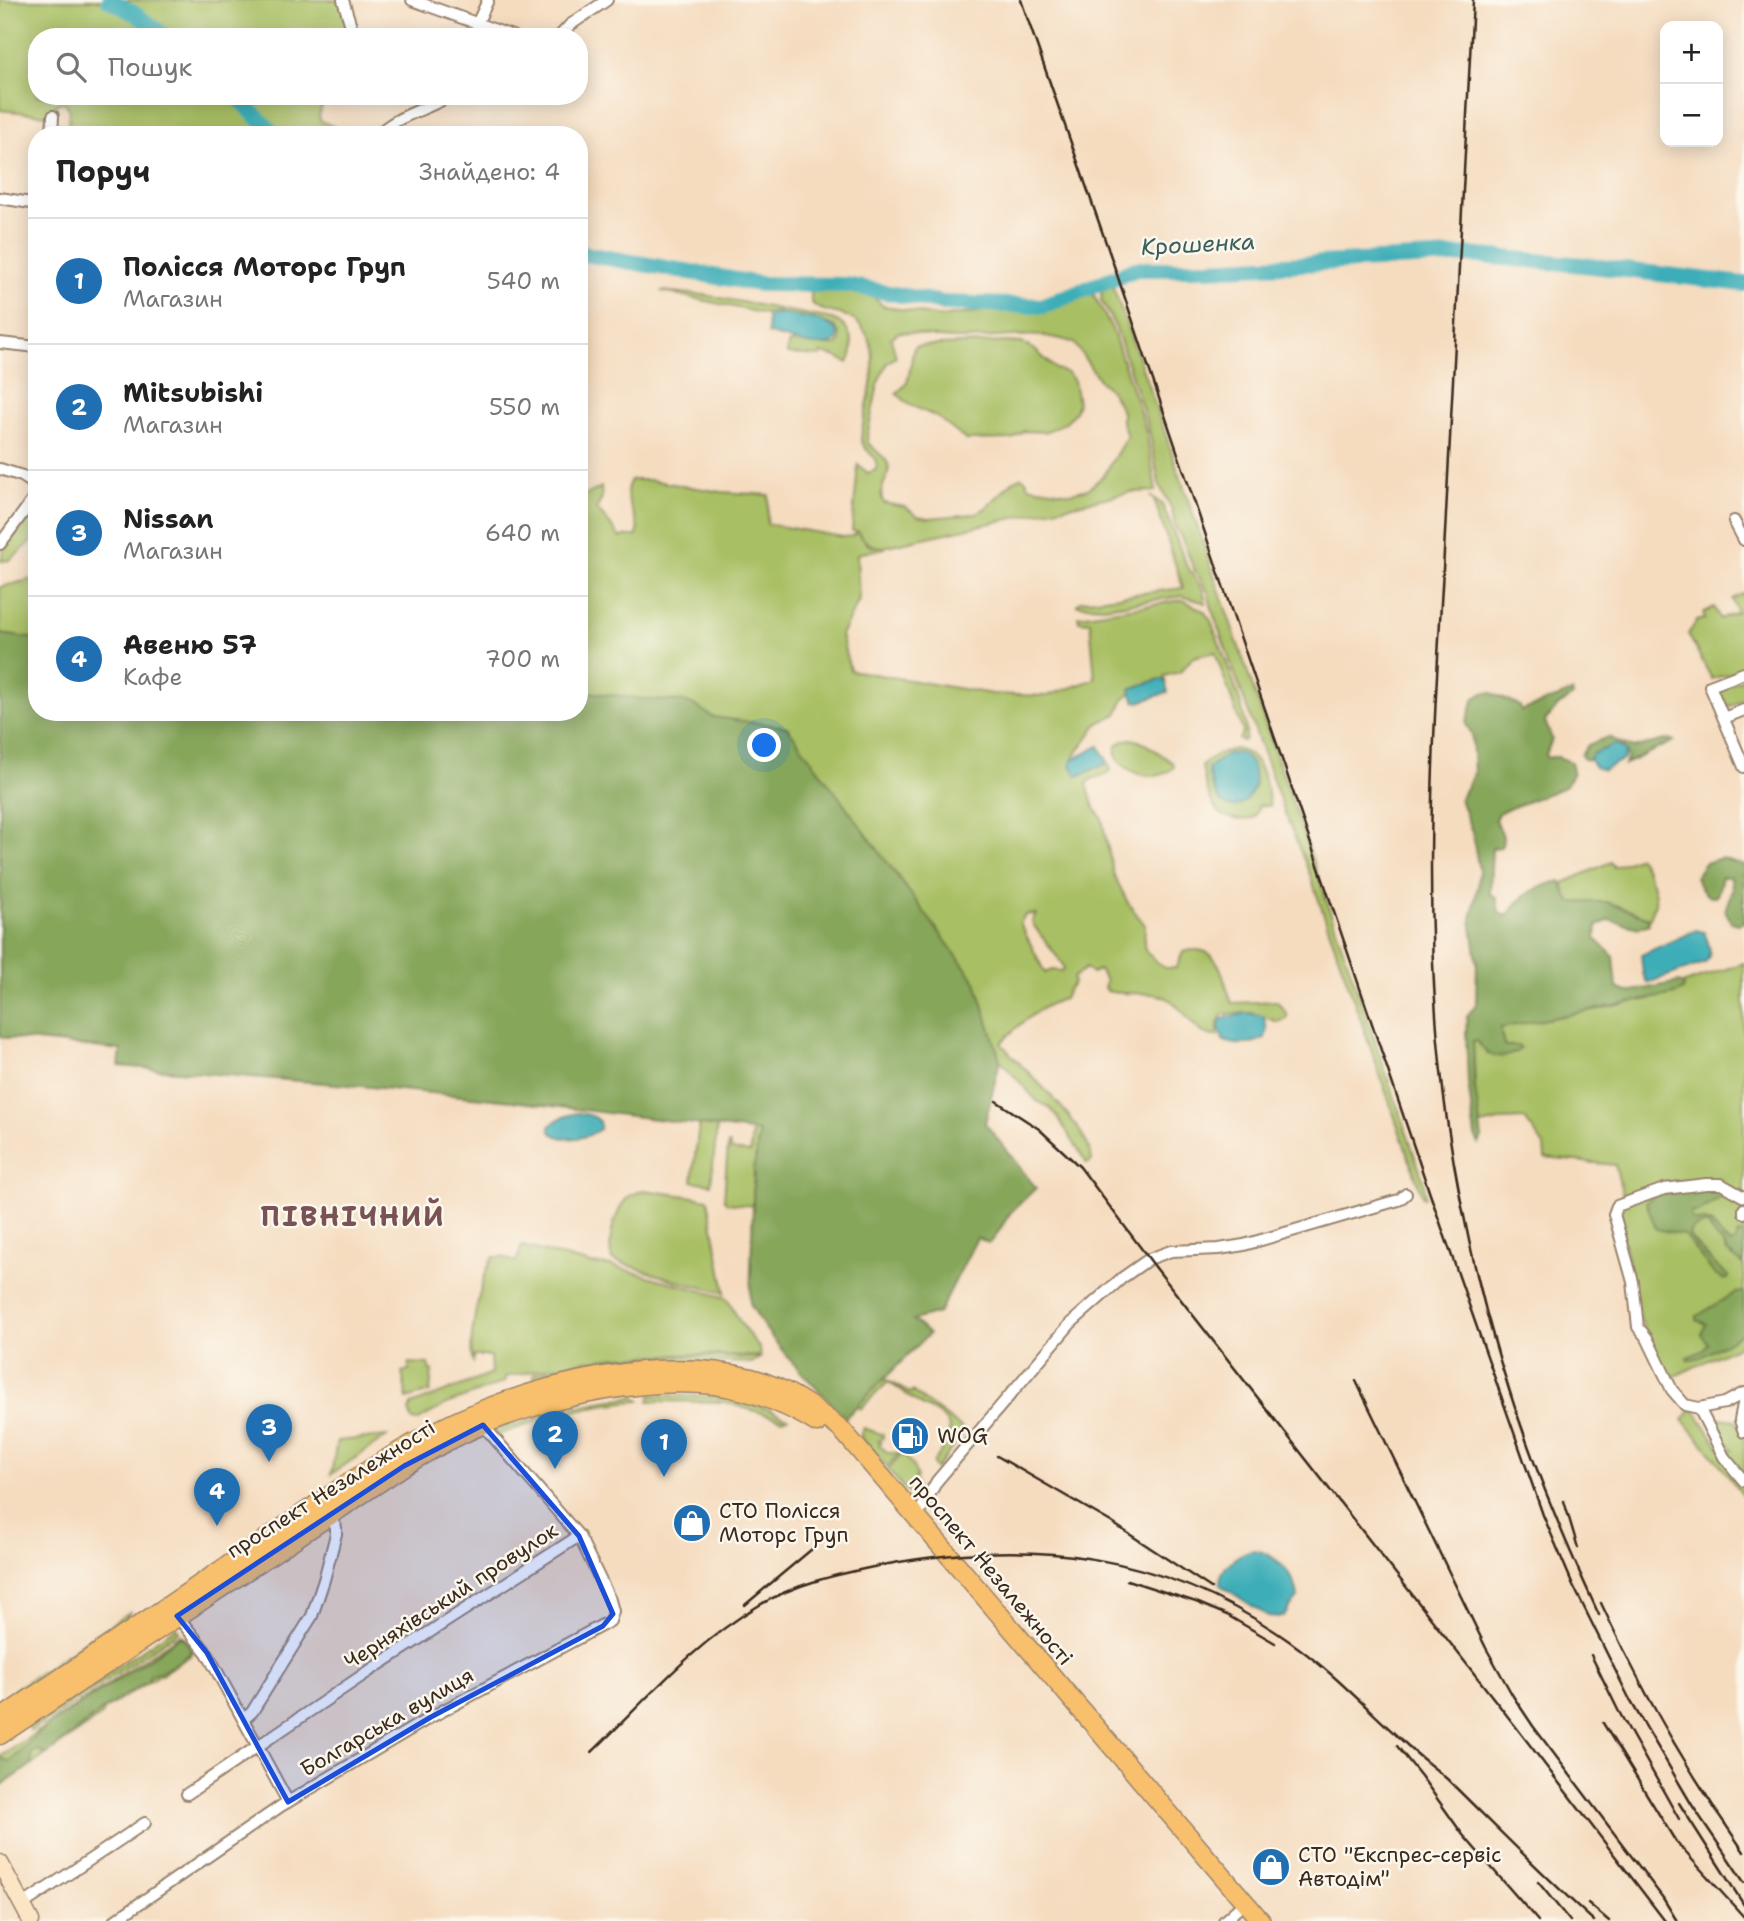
<!DOCTYPE html>
<html lang="uk">
<head>
<meta charset="utf-8">
<style>
  body { margin:0; font-family:"Shantell Sans",sans-serif; background:#f2f2f2; color:#222 }
  .controls { position:absolute; right:21px; top:21px; display:grid; overflow:hidden; border-radius:14px; box-shadow:0 4px 18px #0003 }
  .controls button { width:63px; height:63px; display:grid; place-items:center; padding:0; border:0; border-bottom:2px solid #e0e0e0; background:#fff; color:#222; font:35px sans-serif }
  .you { position:absolute; left:765px; top:746px; width:24px; height:24px; margin:-18px; border:5px solid #fff; border-radius:50%; background:#1a73e8; box-shadow:0 0 0 10px #1a73e833 }
  .badge { display:grid; place-items:center; width:46px; height:46px; border-radius:50%; background:#1f6fb2; color:#fff; font-size:23px; font-weight:700 }
  .pin { position:absolute; translate:-50% -58px; filter:drop-shadow(0 2px 4px #0008) }
  .pin::after { content:''; position:absolute; top:37px; width:24px; height:21px; background:inherit; clip-path:polygon(0 0,100% 0,50% 100%) }
  .list { margin:0; padding:0; list-style:none }
  h2 { display:flex; justify-content:space-between; align-items:center; height:91px; margin:0; padding:0 28px; font-size:30px }
  h2 small { font-size:23px; font-weight:400; color:#767676 }
  .list li { display:grid; grid-template-columns:46px 1fr auto; gap:21px; align-items:center; box-sizing:border-box; height:126px; padding:0 28px; border-top:2px solid #e0e0e0 }
  .list b { display:block; font-size:26px; white-space:nowrap }
  .list p { margin:0; font-size:23px; white-space:nowrap; color:#767676 }
  .list em { font-size:23px; font-style:normal; color:#767676 }
  .icon { flex:none; width:38px; height:38px; fill:none; stroke:currentColor; stroke-width:2; stroke-linecap:round; stroke-linejoin:round }
  .map { position:relative; flex:none; width:1744px; height:1921px; overflow:hidden }
  .search { position:absolute; background:#fff; box-shadow:0 4px 18px #0003; left:28px; top:28px; width:560px; height:77px; display:flex; align-items:center; gap:18px; box-sizing:border-box; padding:0 24px; border-radius:28px; color:#767676; font-size:26px }
  .panel { position:absolute; background:#fff; box-shadow:0 4px 18px #0003; left:28px; top:126px; width:560px; height:595px; border-radius:28px }
  .map>svg:first-child { display:block }
</style>
</head>
<body>
<div class="map">
<svg width="1744" height="1921" viewBox="0 0 1744 1921">
  <rect width="100%" height="100%" fill="#fbf7ec"/>
  <filter id="ink" filterUnits="userSpaceOnUse"><feTurbulence type="fractalNoise" baseFrequency=".0143" numOctaves="2"/><feDisplacementMap in="SourceGraphic" scale="14" xChannelSelector="R" yChannelSelector="G"/><feConvolveMatrix kernelMatrix="1 2 1 2 8 2 1 2 1" color-interpolation-filters="sRGB"/></filter>
  <filter id="wash" filterUnits="userSpaceOnUse"><feTurbulence type="fractalNoise" baseFrequency=".00686" numOctaves="4" result="noise"/><feDisplacementMap in="SourceGraphic" scale="28" xChannelSelector="R" yChannelSelector="G"/><feGaussianBlur stdDeviation="1.57" result="paint"/><feColorMatrix in="noise" values="0 0 0 0 0 0 0 0 0 0 0 0 0 0 0 0 0 1.4 0 .05"/><feComposite in="paint" operator="in"/></filter>
  <g filter="url(#wash)">
    <rect width="100%" height="100%" fill="#f5dcbf"/>
    <path fill="#a8bf64" stroke="#727441" stroke-width="2" fill-rule="evenodd" d="M0,0H343L349,37H37V96H325L319,116L321,121L352,135H68L69,110L66,103L60,102L47,115L0,110Z
      M1106,283L1113,287L1157,410L1424,1183L1425,1198H1423L1309,872L1285,814L1213,613L1208,592L1194,569L1183,541L1175,526L1172,510L1159,484L1149,429L1116,328L1101,300L1102,286Z
      M1086,289L1091,290L1112,329L1146,430L1156,491L1132,492L883,547C871,546 864,542 858,531H852L858,465L868,473L876,470C880,455 863,452 861,439C864,403 892,344 851,318C839,311 821,314 811,302V293L818,290H857L872,295L883,306L941,317L1049,302L1070,291ZM899,332C918,332 935,339 954,339C993,340 1036,328 1074,343L1100,381L1112,392L1122,412V422L1127,436L1104,475L1088,489L1070,493L1033,487L1029,486L1026,480L1021,477L1014,480L986,508L975,514L929,518L918,516L905,507L884,503C875,488 892,478 888,464C886,457 873,449 868,443L867,436L879,380L887,363L896,357L891,338Z
      M661,291L704,295L832,319C851,325 857,346 848,363L837,357L821,353V356L787,354L788,344C798,338 822,347 837,345L840,342L839,333L834,326L814,319L777,312L765,314Z
      M1007,342L1022,343L1034,349L1056,369L1068,373L1074,381L1078,403L1075,412L1065,423L1045,432L1024,431L1012,439L966,440L937,417L910,405L896,393C914,383 908,363 915,346Z
      M631,480H649L721,492L769,495L767,524L843,537L853,536L857,532L869,546L886,548L857,554L859,600L841,635L850,670L992,694L1047,696L1095,679L1090,622L1079,621L1078,616L1183,600L1204,611L1211,621C1218,642 1253,724 1245,740L1242,741L1239,739L1243,732L1215,652L1193,657L1180,672L1164,676L1165,681L1160,679L1130,689L1131,693L1124,699L1117,714L1098,723L1072,760L1078,776L1106,764L1107,760L1111,770C1105,778 1091,775 1087,784L1093,805L1102,819L1113,873L1128,903L1145,925L1144,946L1147,953L1164,968H1176L1183,952C1222,941 1222,979 1232,1003L1277,1001L1287,1014V1019L1278,1022L1253,1013L1223,1014L1218,1022V1036C1193,1037 1188,1010 1167,998C1152,990 1124,996 1107,991L1104,988L1106,981L1099,970L1091,973L1086,968L1073,978L1074,983L1068,990L1064,999C1041,1005 1017,1026 1001,1043C1024,1072 1090,1125 1092,1161L1087,1164L1059,1119L1049,1107L1037,1101L1000,1060L976,982L579,702V499L601,487L602,498L596,510C601,512 617,533 620,538L624,536H637C642,516 618,500 631,480ZM1036,914L1032,921L1034,926L1061,962L1064,968L1062,971L1052,970L1045,973L1020,923L1025,915Z
      M1150,496L1162,504L1187,566L1203,590L1206,603L1182,596L1104,607L1077,605L1080,601L1183,588L1154,499Z
      M37,505V537L10,560L1,561L3,551Z
      M37,578V639L0,634V587Z
      M1744,593V669L1712,679L1688,634L1697,621L1705,619L1703,613L1714,607L1720,619L1737,612L1732,599Z
      M1744,678V699L1731,706L1723,704L1718,692L1719,689Z
      M1131,739C1147,742 1160,754 1173,763L1174,767C1143,796 1089,746 1131,739Z
      M1235,749C1262,753 1266,783 1270,806L1259,805C1259,808 1256,814 1255,816C1246,824 1223,818 1217,810C1208,799 1204,780 1202,766C1209,757 1223,751 1235,749ZM1208,768L1255,784C1249,803 1239,803 1221,803L1211,784Z
      M1639,857C1646,868 1657,889 1655,903C1654,908 1651,915 1649,920L1648,918L1616,905L1576,904C1565,901 1566,892 1563,883L1611,862L1614,867Z
      M1744,963V1215L1740,1217L1744,1222V1343L1667,1380L1640,1318L1618,1218L1624,1199L1615,1165L1545,1158L1544,1146L1525,1119L1504,1120L1477,1126L1473,1041H1477L1488,1054L1503,1046L1500,1028L1620,1005Z
      M699,1125L717,1127L711,1184L692,1181Z
      M752,1131L759,1132L754,1169L753,1206L727,1203L724,1199L728,1144H730V1150L750,1153Z
      M644,1190L708,1199L725,1293L677,1281L612,1260C606,1241 616,1208 630,1195Z
      M522,1246L591,1264L612,1266L727,1298L740,1322L759,1348L760,1356L689,1354L617,1357L579,1362L505,1377V1382L447,1404L417,1421L412,1420L409,1411L411,1405L491,1374L490,1356H474L473,1362C466,1347 482,1268 494,1257H503L516,1262Z
      M689,1356L760,1358L752,1363C675,1361 609,1360 534,1380V1374L601,1360Z
      M409,1363L429,1364V1370H432L430,1392L407,1399L402,1372L409,1370Z
      M883,1378L910,1393L912,1391L965,1431L936,1469L933,1463C939,1454 948,1444 949,1433C951,1417 930,1410 920,1404C909,1398 899,1388 888,1382L860,1409L857,1406Z
      M651,1395L726,1397L768,1409L787,1418L781,1419L725,1402L649,1401Z
      M635,1396L640,1401C590,1403 543,1419 497,1435L494,1431L571,1407Z
      M1691,1410L1695,1411L1744,1484V1497L1713,1455L1683,1420Z
      M1719,1418L1736,1420L1744,1438V1476L1728,1459L1721,1440L1730,1452L1733,1450L1714,1425V1421Z
      M864,1428L883,1435V1438L878,1440L881,1443L879,1445L888,1453H900L887,1467L860,1436Z
      M387,1436L385,1438L331,1474L337,1441Z
      M902,1454L912,1464L917,1477L915,1478L917,1489L914,1494L908,1493L888,1470Z
      M131,1611L123,1624L18,1695L14,1690Z
      M176,1627L179,1631L31,1731L28,1727Z
      M181,1634L192,1646L193,1653L190,1656L105,1709L102,1715L0,1787V1757Z"/>
    <path fill="#86a65a" stroke="#60683c" stroke-width="2" d="M0,634L37,639V712H579V691L652,700L681,701L692,704L713,717L787,727L976,982L1000,1060L985,1123L1036,1188L1011,1212L993,1240L989,1243L977,1238L939,1313L913,1320L929,1334L845,1418C811,1382 773,1347 750,1303L754,1169L759,1132L512,1101L360,1086L119,1066L121,1050L0,1037Z
      M1572,692L1573,696L1559,705L1545,721L1552,739L1546,755L1547,757H1558L1571,762L1573,772L1565,787L1498,813L1495,820C1500,830 1506,835 1501,847L1492,848L1490,894L1496,897L1499,912L1505,916C1513,912 1514,906 1520,900C1530,890 1548,883 1561,881L1566,895L1571,902H1607L1644,916L1648,918L1649,924L1639,928L1609,920L1597,926L1596,939L1614,957L1617,988L1627,992L1679,982L1684,986L1683,990L1675,994L1500,1028L1504,1046H1518L1521,1048C1505,1062 1488,1058 1477,1041H1473L1474,1082L1482,1138L1479,1144L1475,1136L1468,1083L1466,1032L1467,1016L1476,1004L1477,962L1471,919L1478,886L1479,870L1472,832L1460,799L1474,773L1472,734L1466,724L1474,699L1483,693H1492L1520,706L1521,711Z
      M1608,737L1633,748L1669,739L1674,741L1625,764L1628,758L1624,748L1616,744L1590,758V760L1584,759L1581,755L1588,745Z
      M1721,858L1744,865V922L1738,924L1731,922L1725,911L1732,890L1731,877H1722L1717,896C1705,900 1699,886 1695,877L1705,863Z
      M1715,1186L1726,1191L1724,1195L1700,1211L1690,1213V1217L1694,1221C1717,1217 1714,1234 1731,1244L1735,1242L1738,1234H1744V1265L1727,1252L1723,1243L1716,1238L1708,1225L1703,1224L1691,1229L1689,1236C1701,1250 1714,1266 1729,1276V1278L1725,1280L1715,1275L1684,1235L1656,1229L1646,1202L1654,1195Z
      M1744,1292V1332L1701,1357L1688,1360L1687,1357L1702,1351L1708,1343L1701,1334L1706,1324L1697,1320V1316L1735,1293Z
      M178,1637H183L192,1650C183,1661 165,1672 151,1674L148,1681L104,1709L51,1751L45,1755L40,1750L32,1752L31,1765L0,1786V1758L9,1761L13,1759L42,1729L149,1659Z"/>
    <path fill="#3eaeb8" stroke="#3c6c6b" stroke-width="2" d="M777,314C795,316 827,317 838,333L837,341C819,352 788,338 768,334L767,316Z
      M1160,679L1165,681L1168,692L1140,702L1135,701L1130,689Z
      M1616,744L1626,751L1624,759L1603,770L1595,767L1590,760L1592,754Z
      M1099,746L1107,760L1106,764L1077,776L1071,765L1072,760Z
      M1240,753C1277,775 1235,832 1216,794C1212,785 1208,777 1208,768L1227,754Z
      M1696,930L1704,932C1708,943 1714,953 1705,963L1647,983L1643,974L1641,955Z
      M1247,1013L1263,1016L1267,1028L1265,1038C1252,1044 1236,1047 1223,1040L1219,1027L1221,1019Z
      M578,1113C589,1115 601,1115 600,1129C587,1139 562,1143 550,1131V1127C556,1118 568,1115 578,1113Z
      M1252,1550C1274,1551 1297,1577 1298,1598L1289,1608L1284,1617L1268,1616L1220,1585C1218,1569 1237,1554 1252,1550Z"/>
    <g fill="none" stroke-linecap="round" stroke-linejoin="round">
      <path stroke="#3eaeb8" stroke-width="16" d="M109,0L137,15L166,37
        M236,96L275,135
        M579,253L760,284L846,285L943,303L1043,306L1136,269H1208L1470,255L1583,265L1744,284"/>
    </g>
  </g>
  <g filter="url(#ink)">
    <g fill="none" stroke-linecap="round" stroke-linejoin="round">
      <defs>
        <path id="minor" d="M343,0L351,26L349,37
          M412,0L515,37
          M477,24L488,0
          M559,37L570,25L607,0
          M52,135L53,116
          M378,135C394,116 427,110 449,96
          M0,198L37,204
          M0,343L37,347
          M0,469L22,476L37,486
          M1734,521L1744,540
          M0,544L37,494
          M1744,673L1710,686L1744,767
          M1724,718L1744,710
          M1744,1197L1721,1184H1706L1664,1189L1617,1206L1614,1214L1633,1282L1638,1327L1647,1338L1672,1390L1685,1405L1699,1408L1724,1457L1744,1481
          M1744,1209V1213
          M1744,1399L1740,1420L1744,1432
          M1699,1408L1725,1403L1744,1393
          M915,1520L937,1481L1071,1323L1122,1278L1149,1259L1171,1251L1219,1249L1244,1245L1388,1203L1399,1200L1406,1194
          M177,1616L207,1653L288,1802
          M244,1719L252,1712L312,1616L324,1580L336,1534V1527L327,1515
          M187,1794L369,1671L579,1536
          M22,1905L145,1823
          M114,1921L281,1806L431,1717L610,1621L613,1611L610,1600L579,1536L483,1425
          M1224,1921L1244,1903"/>
        <path id="secondary" d="M0,1863L31,1921"/>
        <path id="primary" d="M0,1719C78,1667 155,1614 233,1562C305,1513 378,1458 457,1421C540,1383 661,1354 751,1378C785,1387 815,1408 842,1430L1261,1921
          M0,1735L404,1466C422,1455 441,1444 460,1435C534,1399 664,1369 744,1391C769,1398 796,1410 817,1423"/>
      </defs>
      <use href="#minor" stroke="#98836e" stroke-width="14"/>
      <use href="#secondary" stroke="#98836e" stroke-width="19"/>
      <use href="#primary" stroke="#98836e" stroke-width="21"/>
      <use href="#minor" stroke="#fff" stroke-width="10"/>
      <use href="#secondary" stroke="#fce5c4" stroke-width="16"/>
      <use href="#primary" stroke="#f8bf6c" stroke-width="18"/>
      <path stroke="#3b2a1e" stroke-width="2.5" d="M1021,0L1111,257L1430,1194L1543,1515L1573,1585L1630,1700L1692,1805L1744,1882
        M1473,0C1464,184 1454,368 1444,552C1433,742 1420,931 1447,1120C1467,1255 1503,1391 1556,1517C1569,1550 1584,1582 1599,1615
        M996,1101L1039,1129L1080,1167L1156,1268L1516,1727L1665,1921
        M1356,1381L1486,1648L1513,1696L1533,1726L1663,1898L1677,1921
        M997,1456L1111,1522L1211,1588
        M1564,1501L1578,1548
        M1127,1580L1196,1602L1227,1615L1275,1643
        M1601,1603C1641,1690 1689,1773 1744,1852
        M745,1605L824,1539
        M1591,1655L1618,1710L1679,1819
        M1603,1723L1676,1842L1744,1917
        M1397,1746L1421,1776L1463,1835L1538,1921
        M592,1752C645,1701 693,1644 758,1606C796,1583 839,1574 883,1565C1031,1537 1163,1552 1289,1641C1332,1671 1367,1709 1406,1744C1419,1757 1434,1767 1447,1779C1496,1827 1543,1875 1594,1921
        M1679,1803L1744,1905
        M1538,1882L1570,1921
        M1588,1903L1609,1921"/>
    </g>
  </g>
  <path fill="#1d4ed8" fill-opacity="0.2" stroke="#1d4ed8" stroke-width="5" stroke-linejoin="round" d="M483,1425L579,1536L613,1614L603,1626L431,1717L288,1802L207,1653L177,1616L404,1466Z"/>
  <defs>
    <symbol id="fuel-disc" viewBox="-11 -11 22 22"><circle r="9.5" fill="#1f6fb2" stroke="#fbf7ec"/><path d="M-5.5-6h7V0h2V4h1.3V-2.5L3-4.5l.8-.8L6-3V5H2.5V1h-1V6h-7ZM-4.2-4.7v3.2H.2V-4.7Z" fill="#fff"/></symbol>
    <symbol id="shop-disc" viewBox="-11 -11 22 22"><circle r="9.5" fill="#1f6fb2" stroke="#fbf7ec"/><path d="M-5-2.5h2.3a2.7 3.5 0 0 1 5.4 0H5L5.5 6h-11ZM-1.5-2.5h3a1.5 2.3 0 0 0-3 0Z" fill="#fff"/></symbol>
  </defs>
  <g fill-rule="evenodd">
    <use href="#fuel-disc" x="888" y="1414" width="44" height="44"/>
    <use href="#shop-disc" x="670" y="1501" width="44" height="44"/>
    <use href="#shop-disc" x="1249" y="1845" width="44" height="44"/>
  </g>
  <g text-anchor="middle" dominant-baseline="central" stroke-width="5" stroke-linejoin="round" paint-order="stroke">
    <g font-size="21" fill="#3b2a1e" stroke="#fbf7ec" text-anchor="start">
      <text x="937" y="1436">WOG</text>
      <text x="719" y="1511">СТО Полісся<tspan x="719" dy="24">Моторс Груп</tspan></text>
      <text x="1298" y="1855">СТО "Експрес-сервіс<tspan x="1298" dy="24">Автодім"</tspan></text>
    </g>
    <g font-size="21" fill="#3b2a1e" stroke="#fbf7ec">
      <text transform="translate(331 1489) rotate(-32)">проспект Незалежності</text>
      <text transform="translate(991 1570) rotate(50)">проспект Незалежності</text>
      <text transform="translate(451 1596) rotate(-33)">Черняхівський провулок</text>
      <text transform="translate(387 1722) rotate(-30)">Болгарська вулиця</text>
    </g>
    <g font-size="23" font-style="italic" fill="#3c5f5c" stroke="#fbf7ec">
      <text transform="translate(1198 244) rotate(-3)">Крошенка</text>
    </g>
    <g font-size="28" font-weight="bold" letter-spacing="2" fill="#785255" stroke="#fbf7ec">
      <text x="353" y="1216">ПІВНІЧНИЙ</text>
    </g>
  </g>
</svg>
<div class="controls">
<button>+</button>
<button>−</button>
</div>
<div class="you"></div>
<div class="pin badge" style="left:664px;top:1477px">1</div>
<div class="pin badge" style="left:555px;top:1469px">2</div>
<div class="pin badge" style="left:269px;top:1462px">3</div>
<div class="pin badge" style="left:217px;top:1526px">4</div>
<div class="search"><svg class="icon" aria-label="search" viewBox="0 0 24 24"><circle cx="10" cy="10" r="6"/><path d="M15 15l6 6"/></svg>Пошук</div>
<section class="panel">
<h2>Поруч<small>Знайдено: 4</small></h2>
<ul class="list">
<li><span class="badge">1</span><div><b>Полісся Моторс Груп</b><p>Магазин</p></div><em>540 m</em></li>
<li><span class="badge">2</span><div><b>Mitsubishi</b><p>Магазин</p></div><em>550 m</em></li>
<li><span class="badge">3</span><div><b>Nissan</b><p>Магазин</p></div><em>640 m</em></li>
<li><span class="badge">4</span><div><b>Авеню 57</b><p>Кафе</p></div><em>700 m</em></li>
</ul>
</section>
</div>
</body>
</html>
